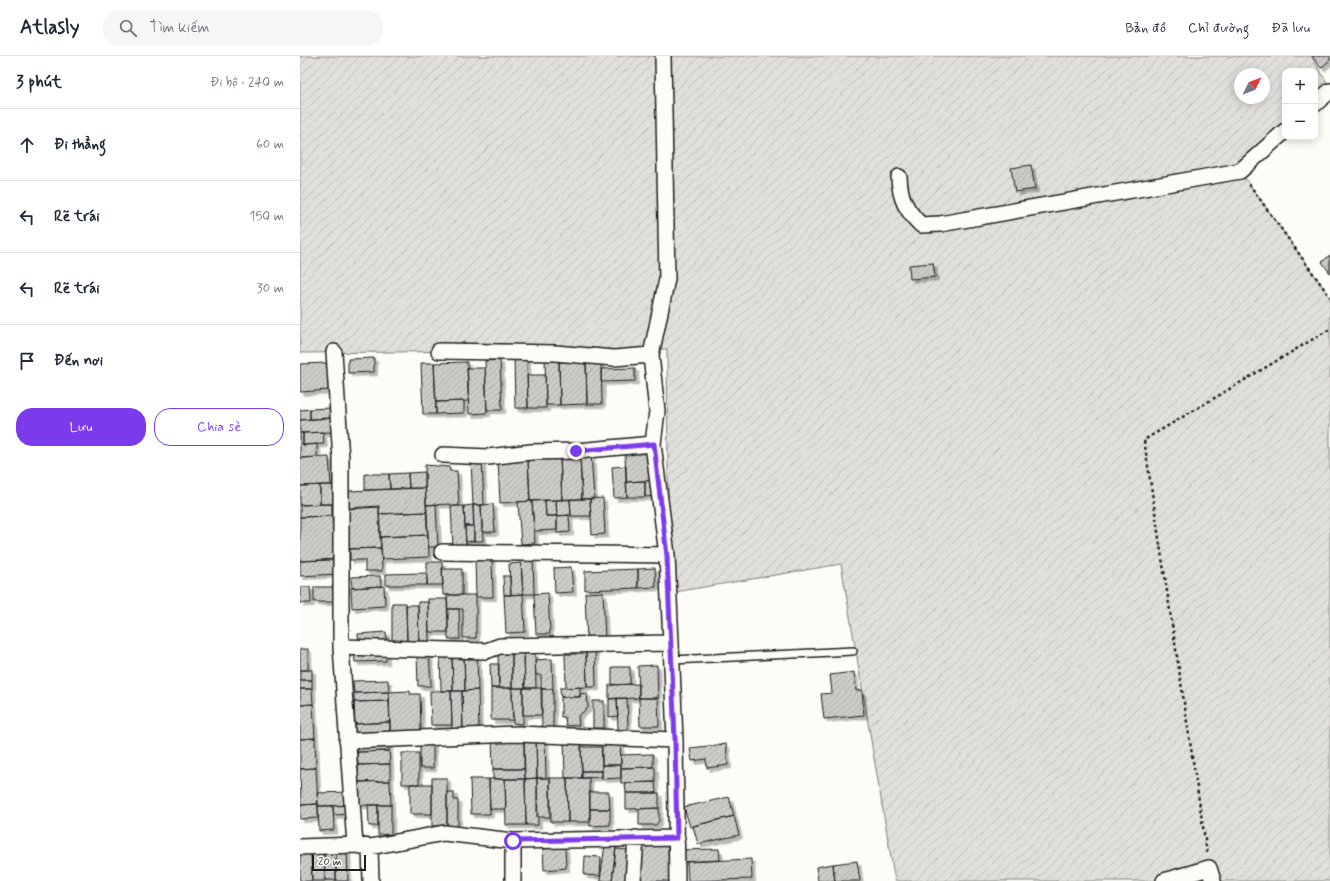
<!DOCTYPE html>
<html lang="vi">
<head>
<meta charset="utf-8">
<style>
  body { margin:0; font-family:Mynerve,sans-serif; background:#f6f6f7; color:#1f2937 }
  .controls { position:absolute; right:12px; top:12px; display:grid; overflow:hidden; border-radius:8px; box-shadow:0 2px 10px #0003 }
  .controls button { width:36px; height:36px; display:grid; place-items:center; padding:0; border:0; border-bottom:1px solid #e0e1e3; background:#fff; color:#1f2937; font:20px sans-serif }
  .compass { position:absolute; left:934px; top:12px; width:36px; height:36px; border-radius:50%; background:#fff; box-shadow:0 2px 10px #0003; rotate:47deg }
  .scale { position:absolute; left:12px; bottom:10px; width:54px; box-sizing:border-box; padding-left:4px; border:2px solid #1c1c1c; border-top:0; font-size:11px; line-height:14px; white-space:nowrap; color:#1c1c1c; -webkit-text-stroke:3px #fdfcf7; paint-order:stroke }
  .stop { position:absolute; width:12px; height:12px; margin:-9px; border:3px solid #7c3aed; border-radius:50%; background:#fff }
  .stop.end { background:#7c3aed; border-color:#fff; box-shadow:0 1px 4px #0008 }
  .list { margin:0; padding:0; list-style:none }
  h2 { display:flex; justify-content:space-between; align-items:center; height:52px; margin:0; padding:0 16px; font-size:17px }
  h2 small { font-size:13px; font-weight:400; color:#747a83 }
  .list li { display:grid; grid-template-columns:26px 1fr auto; gap:12px; align-items:center; box-sizing:border-box; height:72px; padding:0 16px; border-top:1px solid #e0e1e3 }
  .list b { display:block; font-size:15px; white-space:nowrap }
  .list em { font-size:13px; font-style:normal; color:#747a83 }
  .actions { display:flex; gap:8px; padding:12px 16px }
  .actions a { flex:1; padding:9px 0; border:1px solid #7c3aed; border-radius:16px; text-align:center; font-size:14px; color:#7c3aed }
  .actions .main { background:#7c3aed; color:#fff }
  .icon { flex:none; width:22px; height:22px; fill:none; stroke:currentColor; stroke-width:2; stroke-linecap:round; stroke-linejoin:round }
  .map { position:relative; flex:none; width:1030px; height:825px; overflow:hidden }
  header { display:flex; align-items:center; gap:24px; box-sizing:border-box; height:56px; padding:0 20px; background:#fff; border-bottom:1px solid #e0e1e3 }
  header strong { font-size:19px }
  nav { display:flex; gap:22px; margin-inline-start:auto; font-size:14px }
  .search { width:280px; height:36px; background:#f6f6f7; display:flex; align-items:center; gap:10px; box-sizing:border-box; padding:0 14px; border-radius:16px; color:#747a83; font-size:15px }
  main { display:flex }
  aside { flex:1; background:#fff }
  .map>svg:first-child { display:block }
</style>
</head>
<body>
<header>
<strong>Atlasly</strong>
<div class="search"><svg class="icon" aria-label="search" viewBox="0 0 24 24"><circle cx="10" cy="10" r="6"/><path d="M15 15l6 6"/></svg>Tìm kiếm</div>
<nav><a>Bản đồ</a><a>Chỉ đường</a><a>Đã lưu</a></nav>
</header>
<main>
<aside>
<h2>3 phút<small>Đi bộ · 240 m</small></h2>
<ul class="list">
<li><svg class="icon" aria-label="ahead" viewBox="0 0 24 24"><path d="M12 20V5M6 11l6-6 6 6"/></svg><div><b>Đi thẳng</b></div><em>60 m</em></li>
<li><svg class="icon" aria-label="left" viewBox="0 0 24 24"><path d="M17 20v-9H6M10 6l-5 5 5 5"/></svg><div><b>Rẽ trái</b></div><em>150 m</em></li>
<li><svg class="icon" aria-label="left" viewBox="0 0 24 24"><path d="M17 20v-9H6M10 6l-5 5 5 5"/></svg><div><b>Rẽ trái</b></div><em>30 m</em></li>
<li><svg class="icon" aria-label="arrive" viewBox="0 0 24 24"><path d="M6 21V4h12l-3 4 3 4H6"/></svg><div><b>Đến nơi</b></div></li>
</ul>
<div class="actions"><a class="main">Lưu</a><a>Chia sẻ</a></div>
</aside>
<div class="map">
<svg width="1030" height="825" viewBox="0 0 1030 825">
  <defs>
    <pattern id="garden-furrows" width="10" height="10" patternUnits="userSpaceOnUse"><rect width="10" height="10" fill="#e0dfdb"/><path d="M-1 1l2-2M0 10L10 0M9 11l2-2" fill="none" stroke="#c0bfbb"/></pattern>
    <pattern id="building-hatch" width="6" height="6" patternUnits="userSpaceOnUse"><rect width="6" height="6" fill="#cccbc8"/><path d="M-1 1l2-2M0 6l6-6M5 7l2-2" fill="none" stroke="#afaeab"/></pattern>
    <filter id="shadow"><feDropShadow dx="3.5" dy="3.5" stdDeviation="0" flood-color="#0004"/></filter>
  </defs>
  <rect width="100%" height="100%" fill="#fdfcf7"/>
  <filter id="ink" filterUnits="userSpaceOnUse"><feTurbulence type="fractalNoise" baseFrequency=".025" numOctaves="2"/><feDisplacementMap in="SourceGraphic" scale="8" xChannelSelector="R" yChannelSelector="G"/><feConvolveMatrix kernelMatrix="1 2 1 2 8 2 1 2 1" color-interpolation-filters="sRGB"/></filter>
  <g filter="url(#ink)">
    <path fill="url(#garden-furrows)" stroke="#7e7e7c" fill-rule="evenodd" d="M0,0H1011L1030,31L1015,48V15H985V75L940,115L1030,241V825H911L909,812L856,825H595L541,508L369,537L367,293L0,297ZM940,18H964V42H940Z"/>
    <path fill="url(#building-hatch)" stroke="#1c1c1c" filter="url(#shadow)" d="M1012,0H1030V4L1021,12Z
      M731,109L735,133L715,136L711,112Z
      M1030,199V217L1022,206Z
      M633,207L635,221L610,223L609,209Z
      M214,301H227L228,352H215Z
      M245,301H259L260,349H246Z
      M74,302V316L48,317V303Z
      M200,304L202,354H187L185,305Z
      M286,304H301L302,348H287Z
      M167,306L169,345L136,346L134,307Z
      M259,306H286L287,348L260,349Z
      M27,307L29,334L0,336V308Z
      M121,307H134L136,358H123Z
      M167,312H185L187,357L169,358Z
      M335,312V325L301,326V313Z
      M227,319H245L246,352H228Z
      M164,345V357L136,358V346Z
      M31,352L32,362L10,363V353Z
      M10,353V363L0,364V354Z
      M32,362V376L0,377V364Z
      M23,376L24,388L3,389V377Z
      M0,377H3V389L17,388V401L0,402Z
      M325,397L350,398L356,424L326,426Z
      M291,398L294,442L282,443L280,399Z
      M280,399L282,443L262,444L260,400Z
      M29,401L31,429L0,430V402Z
      M260,402L262,444L230,445L228,403Z
      M228,403L230,445L200,447L198,404Z
      M182,404L184,449H173L171,405Z
      M125,409L149,411L150,415H157L159,450H151V448L126,449Z
      M326,410L327,441L314,442L312,411Z
      M125,416V432H109L108,417Z
      M108,417L109,432L90,433L89,418Z
      M65,418H89L90,433L65,434Z
      M354,424L355,440L345,441V425Z
      M345,425V441H327L326,426Z
      M20,429V448L0,449V430Z
      M20,429H35L36,448H20Z
      M125,432L127,456L79,458V450L49,452L48,435Z
      M303,442L305,478L292,479L290,443Z
      M270,443L271,459L257,460L256,444Z
      M270,443H290L291,460H271Z
      M245,444L246,460H257V474L234,475L232,445Z
      M245,444H256L257,460H246Z
      M232,445L235,487L221,488L218,446Z
      M32,448V460L0,461V449Z
      M136,448L138,491H128L126,449Z
      M193,448L195,476H182L181,449Z
      M173,449L174,470H165L164,450Z
      M173,449H181L183,485H174Z
      M151,450H164L166,490L153,491Z
      M79,451L81,492L45,493L47,453Z
      M127,456L128,479L80,481L79,458Z
      M269,459L270,476L257,477V460Z
      M32,460L34,504L0,505V461Z
      M165,470H174V485L166,486Z
      M128,479L129,501L82,503L80,481Z
      M81,492L82,515H65V504H50V493Z
      M175,501H192L193,541H176Z
      M37,503L38,518L0,520V505Z
      M233,503L234,538H223L221,504Z
      M127,506H142L143,529H127Z
      M221,507L223,538L211,539L209,508Z
      M271,511L273,536L255,537L254,512Z
      M355,512L356,531L338,532V513Z
      M142,513H162V539H143Z
      M338,513V532L285,534V515Z
      M127,517V529H86V518Z
      M80,520L81,530L52,532L51,521Z
      M203,520H210L211,539H204Z
      M84,530L85,550L52,552L51,532Z
      M0,531H10L11,547H0Z
      M14,531H39V546H14Z
      M303,536L305,585L287,586L285,537Z
      M248,537L250,578H236L234,538Z
      M223,538L225,576L206,577L204,539Z
      M147,539H176V582H163V553H148Z
      M128,543H147L148,576H129Z
      M118,546H128L129,586H119Z
      M92,547H106L107,586H92Z
      M106,549H118L119,586H107Z
      M148,553H159L160,583H148Z
      M86,576L87,589L59,591L58,578Z
      M295,591L296,631H287L286,592Z
      M276,592H286L287,631L266,632L265,598H276Z
      M0,593H8V614H0Z
      M86,594V605L55,606L54,595Z
      M212,594H224L225,632H212Z
      M117,597H129L131,630H118Z
      M140,597H152L153,635H141Z
      M152,597H164L165,635H153Z
      M164,597H177L178,634L165,635Z
      M224,597H235L236,632H225Z
      M198,598H212V632H199Z
      M252,603L253,633H241V619H236L235,604Z
      M190,608H199V632H191Z
      M357,609L358,642H339L338,610Z
      M312,611H330V628L312,629Z
      M0,614H12V624H0Z
      M554,616L556,635L562,634L564,659L524,663L521,638L532,637L530,619Z
      M0,624H12V633H0Z
      M88,624L89,636L54,637L53,625Z
      M339,628V642L309,643V629Z
      M280,631V641H261L260,632Z
      M191,632H212L213,664H191Z
      M212,632H223V668L213,667Z
      M223,632H242V659H223Z
      M0,633H12L13,648L0,649Z
      M241,633H253V673L242,672Z
      M178,634L179,677H163L162,635Z
      M110,635V638H120L121,675L90,676L89,636Z
      M130,635H151L152,669H131Z
      M151,635H162L163,677L152,678Z
      M89,636V645L54,646V637Z
      M287,637L288,652L278,660L279,669L266,670L265,661H261V641H280V638Z
      M317,642H327L328,674H318Z
      M317,642L318,660L309,661V643Z
      M339,642H358L359,670H340Z
      M89,645L90,666L55,668L54,646Z
      M293,645H304V672H293Z
      M13,648L15,682L0,683V649Z
      M90,666V682L55,683V668Z
      M224,681V713H193L192,682Z
      M224,681H236L237,722L225,723Z
      M236,681H245L246,722H237Z
      M15,682L16,712L0,713V683Z
      M301,682H320L321,709H302Z
      M120,683H133V712H120Z
      M264,683H281L282,722H265Z
      M89,684V695L57,696V685Z
      M426,688L428,709L407,712L406,703L392,705L390,692Z
      M281,691H302V715H282Z
      M89,695L90,708L58,709L57,696Z
      M102,697H119V728H102Z
      M353,698V711L321,712V699Z
      M90,708V725L58,726V709Z
      M302,709H321V722L302,723Z
      M353,711L355,712V726L321,727V712Z
      M16,712L18,748L1,749L0,713Z
      M193,713H224L225,723H193Z
      M282,715H302V721L282,722Z
      M132,722H147V770H132Z
      M237,722L238,769H226L225,723Z
      M237,722H250V761H237Z
      M250,722H267L268,766H251Z
      M267,722H289L290,766H268Z
      M170,723H189L190,758H171Z
      M189,723H205L206,753H190Z
      M205,723H225L226,769H206Z
      M90,725L91,749H59L58,726Z
      M355,726L356,737H326L325,727Z
      M110,728H132V758H110Z
      M50,736L51,749L18,750L17,737Z
      M147,736H154V744H158V770H147Z
      M290,736H309L310,753H290Z
      M326,737H359V752L326,753Z
      M429,741L434,760L390,771L384,751Z
      M18,748V762L0,763V749Z
      M51,749V758L34,759L33,750Z
      M68,749H78V770H69Z
      M78,749H91V778L78,779Z
      M18,750H33L34,774L19,775Z
      M359,752V765L356,769H339V753Z
      M290,753H310V769L290,770Z
      M434,760L439,779L398,788L393,770Z
      M342,785L368,787L369,825H338Z
      M305,788L316,789L312,825H300Z
      M265,791L266,812L244,814L243,793Z
      M0,793H11L12,825H0Z
      M11,793H24L25,825H12Z
      M24,793H36V824H25Z
      M36,793H47L48,825H36Z
      M316,793L328,794L326,811L333,812L332,825H312Z
      M419,793L420,804L380,806L379,794Z
      M285,800L301,801L300,820L284,819Z
      M451,803L452,823L388,825L387,806Z
      M557,805L560,825H535L533,808Z
      M533,808L535,825H518L516,811Z"/>
    <g fill="none" stroke-linecap="round" stroke-linejoin="round">
      <defs>
        <path id="service" d="M372,604L553,595"/>
        <path id="minor" d="M363,0L367,223L351,299L357,355L353,388L367,499L371,587L375,684L377,825
          M1015,48L1030,35
          M599,121C600,143 606,154 621,169L640,168L940,115L985,75
          M139,295L255,297L314,302L351,299
          M34,296L41,404V591L55,789
          M143,399L188,401L231,396L277,395L353,388
          M142,496L367,499
          M41,591L186,595L200,590L371,587
          M47,685L217,678L375,684
          M0,791L55,789L70,791L144,777L213,785L377,782
          M70,791L71,825
          M213,825V785
          M333,825L336,782
          M864,825L909,812L913,825"/>
      </defs>
      <use href="#service" stroke="#1c1c1c" stroke-width="10"/>
      <use href="#minor" stroke="#1c1c1c" stroke-width="18"/>
      <path stroke="#1c1c1c" stroke-width="2.5" stroke-dasharray="3 3" stroke-linecap="butt" d="M949,128L1030,241
        M907,797L844,384L1030,273"/>
      <use href="#service" stroke="#fdfcf7" stroke-width="7"/>
      <use href="#minor" stroke="#fdfcf7" stroke-width="15"/>
    </g>
  </g>
  <g fill="none" stroke-linecap="round" stroke-linejoin="round" filter="url(#ink)">
    <path stroke="#7c3aed" stroke-width="5" d="M213,785L377,782L375,684L367,500L354,388L276,395"/>
  </g>
</svg>
<div class="controls">
<button>+</button>
<button>−</button>
</div>
<svg class="compass" viewBox="-18 -18 36 36"><path d="M0-13l5 13h-10z" fill="#e53935"/><path d="M0 13l5-13h-10z" fill="#747a83"/></svg>
<div class="scale">20 m</div>
<div class="stop" style="left:213px;top:785px"></div>
<div class="stop end" style="left:276px;top:395px"></div>
</div>
</main>
</body>
</html>
